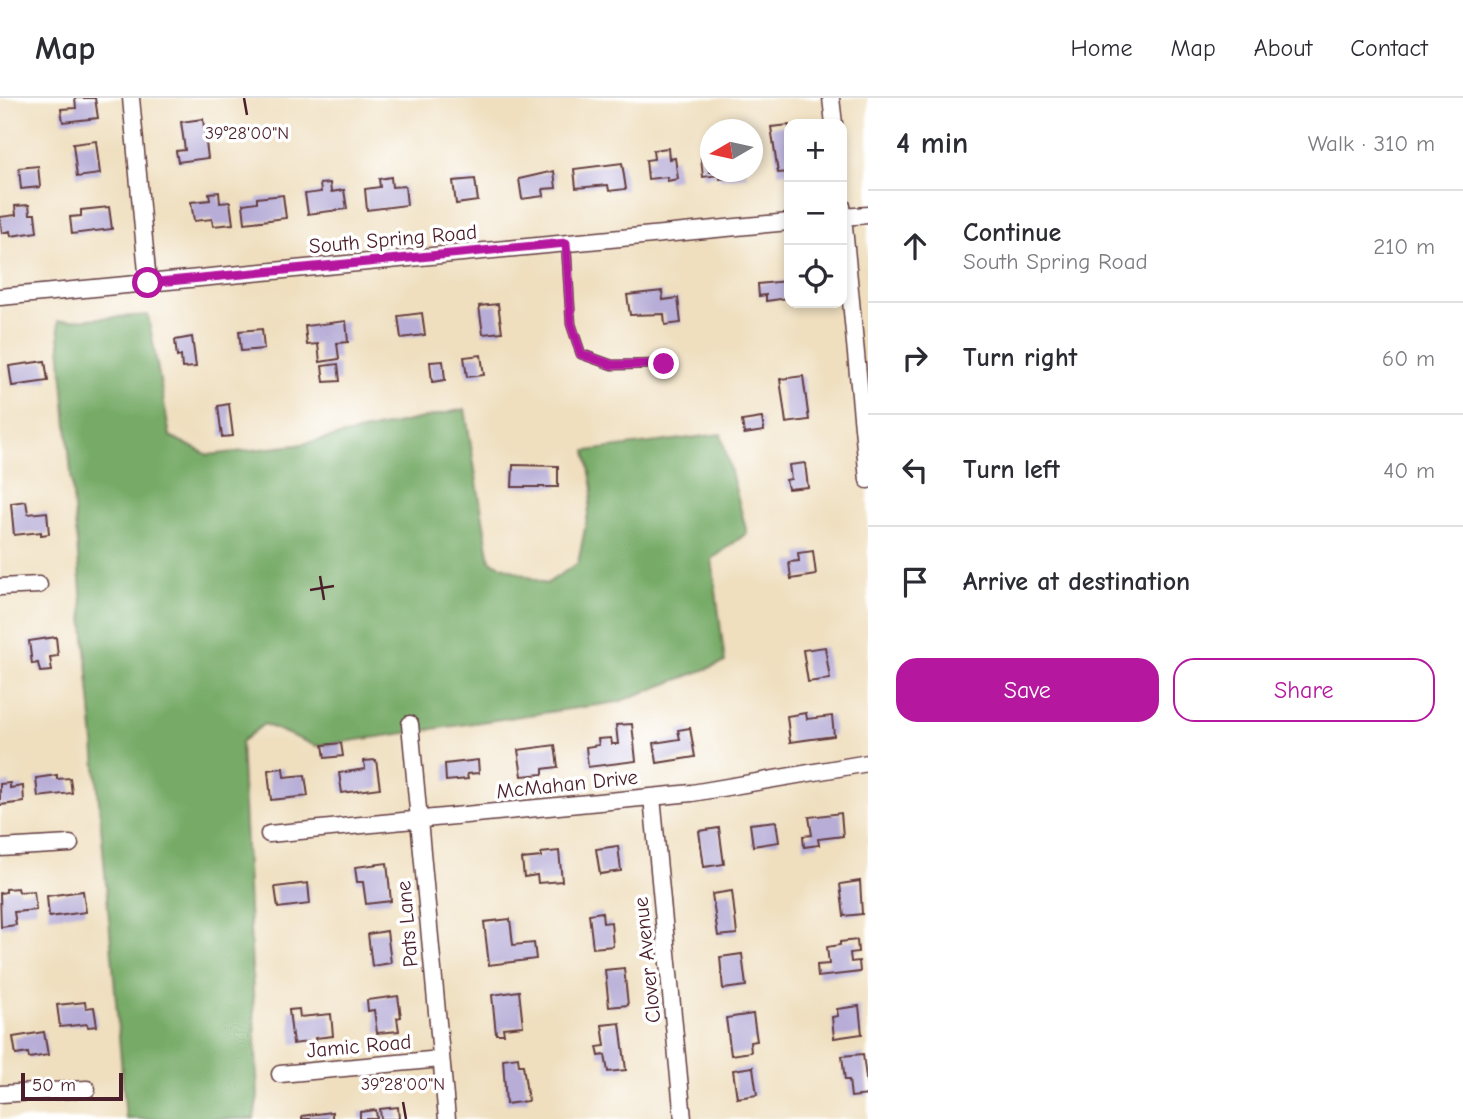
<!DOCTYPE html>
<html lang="en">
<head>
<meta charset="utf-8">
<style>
  body { margin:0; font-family:"Comic Neue",sans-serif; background:#f7f7f7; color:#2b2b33 }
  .controls { position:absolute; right:21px; top:21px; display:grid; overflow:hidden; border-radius:14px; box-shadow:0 4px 10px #0003 }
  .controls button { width:63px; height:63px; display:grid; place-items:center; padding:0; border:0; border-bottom:2px solid #e1e1e2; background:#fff; color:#2b2b33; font:35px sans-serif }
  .compass { position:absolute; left:700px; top:21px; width:63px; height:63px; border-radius:50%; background:#fff; box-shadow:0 4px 10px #0003; rotate:261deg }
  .scale { position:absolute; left:21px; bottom:18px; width:102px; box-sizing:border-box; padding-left:7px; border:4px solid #4a1f2b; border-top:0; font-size:19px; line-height:24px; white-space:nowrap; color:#4a1f2b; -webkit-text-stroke:5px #fff; paint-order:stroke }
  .stop { position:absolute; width:21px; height:21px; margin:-16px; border:5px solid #b5179e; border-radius:50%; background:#fff }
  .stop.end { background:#b5179e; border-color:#fff; box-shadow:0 2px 7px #0008 }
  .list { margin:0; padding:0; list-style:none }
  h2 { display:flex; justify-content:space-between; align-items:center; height:91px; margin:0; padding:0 28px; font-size:30px }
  h2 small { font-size:23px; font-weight:400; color:#7c7c81 }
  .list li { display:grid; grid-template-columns:46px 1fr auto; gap:21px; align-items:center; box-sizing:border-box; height:112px; padding:0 28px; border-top:2px solid #e1e1e2 }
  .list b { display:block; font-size:26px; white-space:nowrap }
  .list p { margin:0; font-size:23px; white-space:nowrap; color:#7c7c81 }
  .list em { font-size:23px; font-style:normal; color:#7c7c81 }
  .actions { display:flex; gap:14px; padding:21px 28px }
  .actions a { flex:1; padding:16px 0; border:2px solid #b5179e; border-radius:21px; text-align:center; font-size:24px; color:#b5179e }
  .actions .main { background:#b5179e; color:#fff }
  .icon { flex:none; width:38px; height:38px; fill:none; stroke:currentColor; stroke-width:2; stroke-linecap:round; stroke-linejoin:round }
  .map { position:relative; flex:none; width:868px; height:1021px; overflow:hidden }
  header { display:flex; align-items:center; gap:42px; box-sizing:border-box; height:98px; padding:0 35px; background:#fff; border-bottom:2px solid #e1e1e2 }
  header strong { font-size:33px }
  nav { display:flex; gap:38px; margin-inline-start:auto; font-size:24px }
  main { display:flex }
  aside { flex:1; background:#fff }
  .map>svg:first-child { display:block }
</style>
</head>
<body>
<header>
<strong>Map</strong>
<nav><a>Home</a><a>Map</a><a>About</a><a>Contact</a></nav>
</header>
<main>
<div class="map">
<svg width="868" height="1021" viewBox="0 0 868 1021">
  <rect width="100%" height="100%" fill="#fff"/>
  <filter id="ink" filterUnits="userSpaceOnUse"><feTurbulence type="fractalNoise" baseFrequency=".0143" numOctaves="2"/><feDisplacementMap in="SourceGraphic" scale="14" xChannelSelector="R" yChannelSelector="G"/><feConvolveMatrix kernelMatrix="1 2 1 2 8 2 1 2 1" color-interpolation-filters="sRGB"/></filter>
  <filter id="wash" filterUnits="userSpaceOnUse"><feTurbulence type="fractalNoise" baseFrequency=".00686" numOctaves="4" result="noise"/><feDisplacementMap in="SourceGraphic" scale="28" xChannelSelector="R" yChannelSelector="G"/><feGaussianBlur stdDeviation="1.57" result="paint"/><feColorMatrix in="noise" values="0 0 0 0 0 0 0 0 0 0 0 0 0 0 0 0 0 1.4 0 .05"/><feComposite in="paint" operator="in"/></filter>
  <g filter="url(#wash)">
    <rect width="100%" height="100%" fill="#efdfbf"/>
    <path fill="#76aa66" stroke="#606448" stroke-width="2" d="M148,217L170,338L208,357L297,347L465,311L490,463L546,486L578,465L593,391L586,353L721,336L747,435L712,461L725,564L618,604L316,648L264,626L241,644L258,998L254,1021H126L58,223Z"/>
    <g id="blocks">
      <path fill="#b7add7" d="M75,0H95L98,20L63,24L61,11L76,10Z
        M203,21L208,60L178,64L176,53L185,52L181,24Z
        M789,27V74L778,75L771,29Z
        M96,43L100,76L77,79L73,46Z
        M668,50L669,61L675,60L678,81L667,83V79L648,81L646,62L654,61L653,52Z
        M710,59V74H746L747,78L720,81V77L703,79L701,60Z
        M622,65L626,91L609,93L608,87L576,90L574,71Z
        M38,68L40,89L21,91L19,70Z
        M554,73L556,90L543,91L544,98L522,101L519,81Z
        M391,79L392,89L405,88L407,107L367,112L365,91L380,89L379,81Z
        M475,81L478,103L456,106L453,83Z
        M330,85L331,94L344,92L347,111L308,116L305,96L321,94L320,86Z
        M219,94L220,105L230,104L233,126L213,128L212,121L194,123L191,104L210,102L209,95Z
        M283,97L286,120L245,125L243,106L257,104V100Z
        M29,107L30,116H35L37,134L11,138L10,133L2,135L0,119L16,117L15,108Z
        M109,109L112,131L72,136L70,119L81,118V112Z
        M786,183L788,200L766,203V197L759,198L758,186Z
        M662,193L663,202L678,200L681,225L665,227L664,216L630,217L627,197Z
        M498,206L502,234L483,236L479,208Z
        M422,215L425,237L401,240L398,218Z
        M346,223L348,244L337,245L339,261L320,264L318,246L307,247L305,228Z
        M262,231L264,251L241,253L239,233Z
        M192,239L196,269L182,270L181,258L177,259L175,242Z
        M481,257L484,277L467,279L464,259Z
        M45,263L48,283L12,288L9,268Z
        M443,263L445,282L432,284L430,264Z
        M338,266L340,283L324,284L322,268Z
        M803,278L809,322L786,325L780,281Z
        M229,306L233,338L222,339L218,308Z
        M762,320L764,333L744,336L742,323Z
        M805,365L808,389L788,391L786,382L791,381L789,367Z
        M513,367L558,368V389H512Z
        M26,403L28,416L47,414L49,436L41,437V434L14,437L11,405Z
        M813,453L816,477L791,481L789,464L799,463L798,455Z
        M56,539L58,558L50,559L52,573L40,574L38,565L32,566L29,543Z
        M825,549L830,581L808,584L803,552Z
        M806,615L807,621L832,618L834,638L790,644L787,618Z
        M632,626L636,663L588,669L586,649L599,647L598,641L611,640L612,646H618L616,627Z
        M690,630L695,659L657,665L654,645L680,641L678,632Z
        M341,645L343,658L325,660L323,647Z
        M555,647L558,669L543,671V676L522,678L518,652Z
        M376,662L380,690L342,695L339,675L365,671L364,663Z
        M478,662L479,675L467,676L468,681L446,683L445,666Z
        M283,670L284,679L305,677L308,698L271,702L268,672Z
        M57,677V681L70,680L72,695L38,699L36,680Z
        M10,685V690L23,688L24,704L0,707V686Z
        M841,715L843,738L818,741L819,747L804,749L803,738L812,737L809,719Z
        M776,723L779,744L753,748L750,726Z
        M719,730L724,766L704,769L699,733Z
        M618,748L621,773L600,776L596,751Z
        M559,753L562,783L538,785L537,777L524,779L522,761L541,759V755Z
        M387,765L391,803L366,806L363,784H357L355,769Z
        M860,783L862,816L844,818L840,786Z
        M308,785L310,806L278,810L275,789Z
        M18,790L19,794L34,793L36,812L14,814L16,827L1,829L0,795L6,794V791Z
        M83,793L86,814L49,819L47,798Z
        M732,793L737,836L718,838L712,796Z
        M602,814L603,825L611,824L613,848L593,850L589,816Z
        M510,821L513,847L534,845L536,861L489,867L484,824Z
        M387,833L391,865L372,868L368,836Z
        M857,842L858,854L850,855L851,864L859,863L860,874L818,879L817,867L829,866L827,849L840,847V844Z
        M742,856L746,888L723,891L720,859Z
        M624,870L628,907L609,909L605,872Z
        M519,893L523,928L503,930L504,936H496L492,897Z
        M398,898L401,919L397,920L399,933L377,935L374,912L368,913L367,902Z
        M85,904L86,910L94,909L97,928L88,929L87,926L60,929L57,907Z
        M859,908L862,936L834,940L832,919L838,918L837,911Z
        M299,911L300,919L331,916L333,938L315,940L316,943L293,946L289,912Z
        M753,916L757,943L750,944L751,954L731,957L726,920Z
        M620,925L626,972L608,974L605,957L599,958L597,949L605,948L602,927Z
        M44,934L48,957L29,960L28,955L16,957L13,939Z
        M863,956L868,997L851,999L849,982H845L842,958Z
        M518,959L519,967H523L528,1003L506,1006L503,961Z
        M753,969L757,997L737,1000L733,972Z
        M398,1009L399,1021H381L380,1011Z
        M376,1012L377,1021H360V1014Z
        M332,1014V1021H302V1018Z"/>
    </g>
  </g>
  <g filter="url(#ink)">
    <use href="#blocks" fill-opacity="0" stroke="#633c41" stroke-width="2"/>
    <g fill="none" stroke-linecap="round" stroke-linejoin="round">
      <defs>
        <path id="service" d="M566,145L571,226L581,256L612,267L664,266"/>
        <path id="minor" d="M131,0L148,185
          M831,0L834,26
          M842,108L868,382
          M842,119L868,117
          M0,199L789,124
          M0,489L39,487
          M410,626L447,1021
          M652,699L683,1021
          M269,736L692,695L868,665
          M0,750L70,746
          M280,976L441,961
          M0,996L87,991"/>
      </defs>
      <use href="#service" stroke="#633c41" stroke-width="11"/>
      <use href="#minor" stroke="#633c41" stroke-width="19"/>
      <use href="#service" stroke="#fff" stroke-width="8"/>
      <use href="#minor" stroke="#fff" stroke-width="16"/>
    </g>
  </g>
  <g fill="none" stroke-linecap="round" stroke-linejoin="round" filter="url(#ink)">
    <path stroke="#b5179e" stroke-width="9" d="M148,185L566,145L571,226L581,256L612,267L664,266"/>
  </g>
  <path fill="none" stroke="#4a1f2b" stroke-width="2.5" d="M244,0L247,17M320,478L324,502M310,492L334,488M403,1004L406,1021"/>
  <g text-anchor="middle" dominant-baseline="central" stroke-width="7" stroke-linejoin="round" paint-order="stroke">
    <g font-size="21" fill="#4a1f2b" stroke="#fff">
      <text transform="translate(393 141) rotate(-5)">South Spring Road</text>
      <text transform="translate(567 686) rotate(-6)">McMahan Drive</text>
      <text transform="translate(407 826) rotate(-95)">Pats Lane</text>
      <text transform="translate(647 862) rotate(-96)">Clover Avenue</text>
      <text transform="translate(359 948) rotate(-5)">Jamic Road</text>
    </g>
  </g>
  <g font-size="18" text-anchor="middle" fill="#4a1f2b" stroke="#fff" stroke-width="7" stroke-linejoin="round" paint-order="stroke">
    <text x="247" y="41">39°28'00"N</text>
    <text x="403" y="992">39°28'00"N</text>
  </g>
</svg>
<div class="controls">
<button>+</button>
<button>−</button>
<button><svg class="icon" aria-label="locate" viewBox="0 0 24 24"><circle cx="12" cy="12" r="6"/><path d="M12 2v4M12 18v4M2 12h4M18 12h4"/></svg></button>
</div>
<svg class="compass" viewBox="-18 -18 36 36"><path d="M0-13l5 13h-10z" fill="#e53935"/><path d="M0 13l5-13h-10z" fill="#7c7c81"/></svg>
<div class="scale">50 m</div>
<div class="stop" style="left:148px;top:185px"></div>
<div class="stop end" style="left:664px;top:266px"></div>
</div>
<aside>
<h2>4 min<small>Walk · 310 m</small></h2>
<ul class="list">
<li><svg class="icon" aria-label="ahead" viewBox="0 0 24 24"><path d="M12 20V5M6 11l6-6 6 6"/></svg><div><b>Continue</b><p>South Spring Road</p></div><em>210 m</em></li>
<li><svg class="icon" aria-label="right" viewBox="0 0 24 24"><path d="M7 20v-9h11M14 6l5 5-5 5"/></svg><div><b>Turn right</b></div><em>60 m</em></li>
<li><svg class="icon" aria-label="left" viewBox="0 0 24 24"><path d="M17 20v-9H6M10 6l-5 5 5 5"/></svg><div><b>Turn left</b></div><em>40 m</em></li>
<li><svg class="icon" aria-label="arrive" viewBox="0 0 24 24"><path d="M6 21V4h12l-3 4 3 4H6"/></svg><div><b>Arrive at destination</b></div></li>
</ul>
<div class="actions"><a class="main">Save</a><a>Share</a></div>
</aside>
</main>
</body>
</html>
